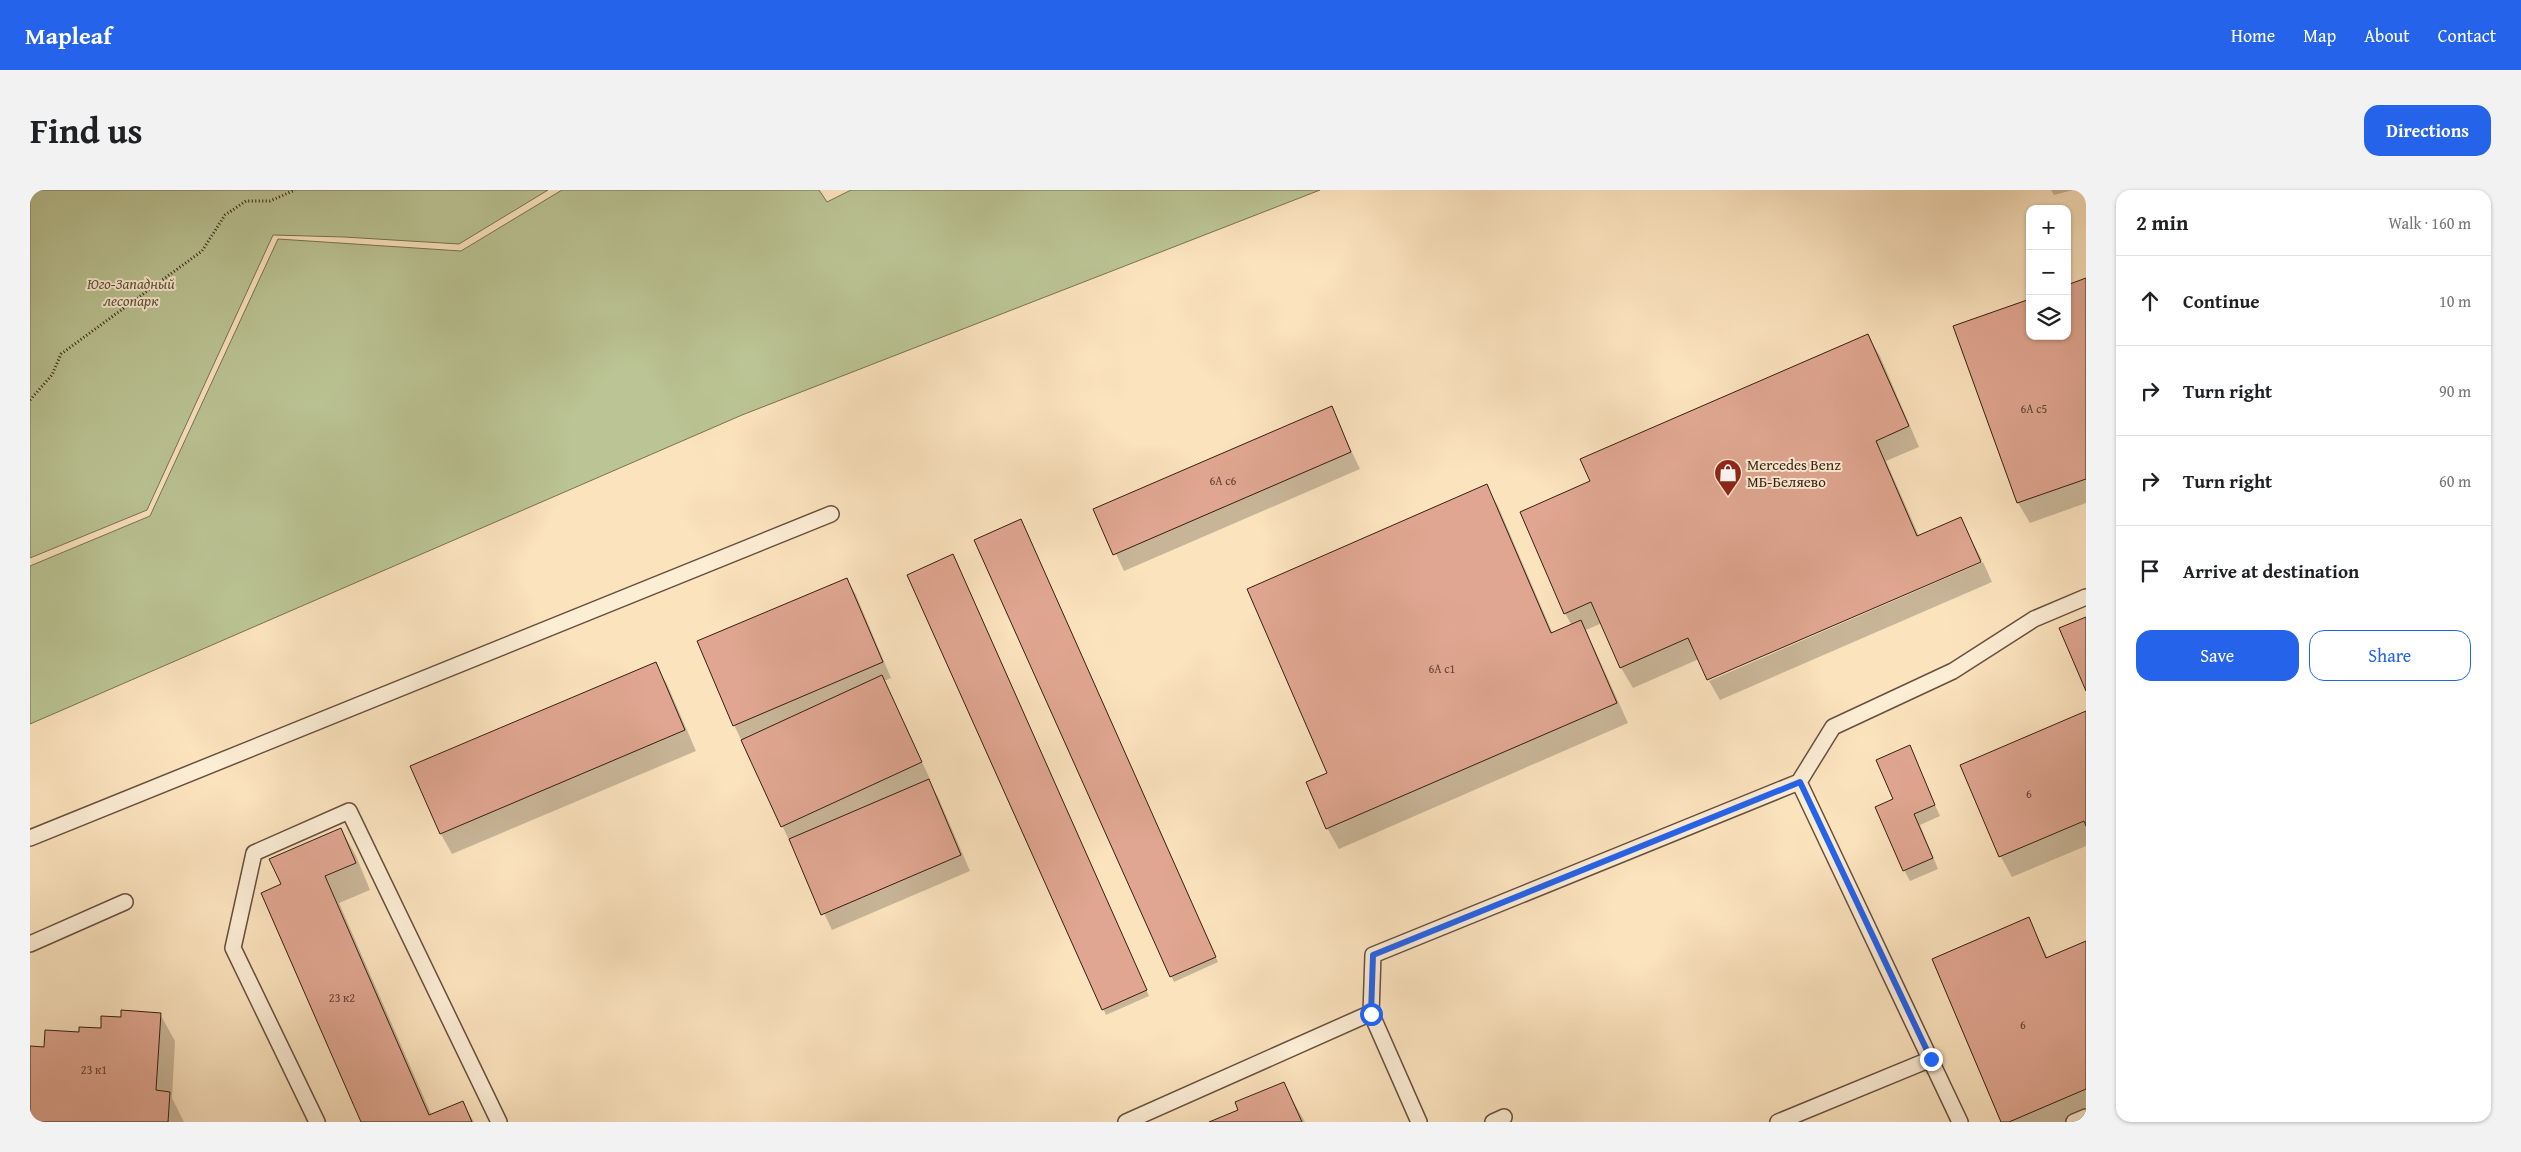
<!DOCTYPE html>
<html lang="en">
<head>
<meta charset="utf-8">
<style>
  body { margin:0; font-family:"Gentium Book Plus",serif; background:#f2f2f2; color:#202124 }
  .controls { position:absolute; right:15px; top:15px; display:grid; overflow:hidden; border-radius:10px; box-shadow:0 1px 4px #0004 }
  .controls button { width:45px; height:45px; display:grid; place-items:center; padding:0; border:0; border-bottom:1px solid #e0e0e0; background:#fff; color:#202124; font:25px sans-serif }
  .stop { position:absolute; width:15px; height:15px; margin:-11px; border:4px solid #2563eb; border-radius:50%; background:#fff }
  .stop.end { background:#2563eb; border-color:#fff; box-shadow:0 1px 5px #0008 }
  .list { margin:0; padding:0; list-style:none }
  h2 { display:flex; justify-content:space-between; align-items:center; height:65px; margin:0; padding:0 20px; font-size:21px }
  h2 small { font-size:16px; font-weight:400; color:#757577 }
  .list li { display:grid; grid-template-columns:32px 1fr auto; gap:15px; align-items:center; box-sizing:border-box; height:90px; padding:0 20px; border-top:1px solid #e0e0e0 }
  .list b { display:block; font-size:19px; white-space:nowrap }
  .list em { font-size:16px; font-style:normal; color:#757577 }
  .actions { display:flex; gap:10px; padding:15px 20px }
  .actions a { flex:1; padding:11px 0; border:1px solid #2563eb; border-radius:15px; text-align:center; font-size:18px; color:#2563eb }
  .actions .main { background:#2563eb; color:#fff }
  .icon { flex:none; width:28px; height:28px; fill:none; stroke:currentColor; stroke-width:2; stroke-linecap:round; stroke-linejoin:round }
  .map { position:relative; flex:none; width:2056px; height:932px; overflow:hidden; border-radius:15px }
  header { display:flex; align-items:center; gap:30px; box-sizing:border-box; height:70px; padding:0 25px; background:#2563eb; color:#fff }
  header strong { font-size:24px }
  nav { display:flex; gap:28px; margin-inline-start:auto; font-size:18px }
  .intro { display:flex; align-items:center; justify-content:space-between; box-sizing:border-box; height:120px; padding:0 30px }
  h1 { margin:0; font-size:35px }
  .button { padding:12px 22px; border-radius:15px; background:#2563eb; color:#fff; font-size:18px; font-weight:700 }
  main { display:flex; gap:30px; padding:0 30px }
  aside { flex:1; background:#fff; border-radius:15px; box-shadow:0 1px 4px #0004 }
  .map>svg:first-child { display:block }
</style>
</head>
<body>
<header>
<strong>Mapleaf</strong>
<nav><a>Home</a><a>Map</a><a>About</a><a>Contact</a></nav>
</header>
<div class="intro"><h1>Find us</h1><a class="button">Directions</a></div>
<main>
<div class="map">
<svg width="2056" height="932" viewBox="0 0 2056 932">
  <rect width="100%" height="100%" fill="#fbe3be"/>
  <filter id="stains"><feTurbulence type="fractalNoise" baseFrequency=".004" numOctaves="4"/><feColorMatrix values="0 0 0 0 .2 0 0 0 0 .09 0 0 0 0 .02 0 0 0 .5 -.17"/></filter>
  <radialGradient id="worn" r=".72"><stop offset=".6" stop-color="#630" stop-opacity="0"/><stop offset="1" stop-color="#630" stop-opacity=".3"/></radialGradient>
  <path fill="#bbc494" stroke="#797154" d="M0,0H518L429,54L314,47L243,45L117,320L0,368Z
    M532,0H789L797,12L821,0H1290L712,225L0,534V376L120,326L248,49L431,61Z"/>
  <path fill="#0003" d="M2021,0H2043L2024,5Z
    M2056,90V313L2000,333L1988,313L1924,137L2000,146H2037Z
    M1838,146L1850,166L1889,257L1856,271L1889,346L1930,328L1952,370L1678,490L1669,469L1603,498L1591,478L1572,433L1556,440L1598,533L1309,659L1297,638L1299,584L1456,296L1468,316L1523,444L1542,436L1535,423L1562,292Z
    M1301,218L1330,279L1094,381L1065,319Z
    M993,336L1188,772L1144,792L1141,786Z
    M925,371L1119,806L1076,825L878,385Z
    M1953,372L1962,392L1690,510L1679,491Z
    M817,389L826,405L861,488L854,491L900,589L898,590L908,607L940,681L802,740L704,535Z
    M625,474L637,494L666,561L422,664L411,644Z
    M2056,523V656L1982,687L1971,667L1931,576Z
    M1879,557L1910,626L1890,635L1908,679L1880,691L1874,680L1865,609Z
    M311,639L326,666L340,700L309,713L402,926L432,912L444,932H332L252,695Z
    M1998,729L2018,768L2056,752V925L2039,932H1973Z
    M130,824L145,851L142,908L154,932H0V857L15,858L50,843L72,839L92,828Z
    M1253,893L1275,932H1183L1209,920Z"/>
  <path fill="#e0a691" stroke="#371e13" d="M2056,88V289L1987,313L1923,136L2000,109V146H2037V95Z
    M1838,144L1879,236L1846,251L1887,346L1931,327L1951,372L1677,490L1658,448L1590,478L1561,412L1534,424L1490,322L1560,291L1550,269Z
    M1302,216L1321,262L1083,365L1063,319Z
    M1457,294L1521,443L1551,430L1587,513L1296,639L1276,592L1297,583L1217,399Z
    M991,329L1186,767L1140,787L944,350Z
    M923,364L1117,800L1072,820L877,385Z
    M817,388L853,472L703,536L667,451Z
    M2056,427V501L2029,438Z
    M626,472L655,540L410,644L380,576Z
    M852,485L892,572L751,637L711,550Z
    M2056,521V636L2054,631L1969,667L1930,575Z
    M1880,555L1905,615L1884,624L1903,668L1873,681L1845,617L1863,609L1846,570Z
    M899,589L931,665L791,725L759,649Z
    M311,638L326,673L295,686L399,925L433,911L442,932H331L231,703L251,694L239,669Z
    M1999,727L2016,768L2056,751V899L1979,932H1971L1902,769Z
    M91,820L131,823L126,900L140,902L138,932H0V856L14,857L15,840L49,842V837L71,838V826L91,827Z
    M1254,892L1272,932H1179L1208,920L1205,912Z"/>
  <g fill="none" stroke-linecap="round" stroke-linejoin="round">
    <defs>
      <path id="lane" d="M0,648L801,324
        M0,754L95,712
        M1341,823L1343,765L1769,592
        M287,932L203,758L224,663L319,621L469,932
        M1096,932L1341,823L1389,932
        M1463,932L1474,927
        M1748,932L1901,869
        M1930,932L1769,592L1803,537L1923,481L2004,429L2056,407
        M2044,932L2056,927"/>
    </defs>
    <use href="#lane" stroke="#684f3e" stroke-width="18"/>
    <path stroke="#371e13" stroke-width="3" stroke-dasharray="1 2.5" stroke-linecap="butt" d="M0,210L22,185L31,164L172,61L195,25L216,11H240L265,0"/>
    <use href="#lane" stroke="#fcedd5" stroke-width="15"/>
  </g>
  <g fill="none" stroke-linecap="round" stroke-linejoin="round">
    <path stroke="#2563eb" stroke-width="6" d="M1341,824L1343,765L1770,592L1901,869"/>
  </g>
  <defs>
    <symbol id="shop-pin" viewBox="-11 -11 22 30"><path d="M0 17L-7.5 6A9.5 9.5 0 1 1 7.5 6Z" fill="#8f2418" stroke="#fcedd5"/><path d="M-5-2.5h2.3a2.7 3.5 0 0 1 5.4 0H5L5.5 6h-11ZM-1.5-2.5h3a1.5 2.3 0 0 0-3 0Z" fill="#fff"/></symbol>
  </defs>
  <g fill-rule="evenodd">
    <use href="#shop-pin" x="1682" y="267" width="32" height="43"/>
  </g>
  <g text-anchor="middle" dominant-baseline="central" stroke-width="4" stroke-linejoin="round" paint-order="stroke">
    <g font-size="12" fill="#614032">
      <text x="2004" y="218">6А с5</text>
      <text x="1193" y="290">6А с6</text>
      <text x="1412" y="478">6А с1</text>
      <text x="1999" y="603">6</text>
      <text x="312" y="807">23 к2</text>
      <text x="1993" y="834">6</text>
      <text x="64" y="879">23 к1</text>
    </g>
    <g font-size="15" font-style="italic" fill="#5f503a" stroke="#fcedd5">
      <text x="101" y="93">Юго-Западный<tspan x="101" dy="17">лесопарк</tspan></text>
    </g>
    <g font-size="15" fill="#371e13" stroke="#fcedd5" text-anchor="start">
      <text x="1717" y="274">Mercedes Benz<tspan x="1717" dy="17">МБ-Беляево</tspan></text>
    </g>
  </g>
  <rect width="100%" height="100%" filter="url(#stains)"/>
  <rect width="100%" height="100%" fill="url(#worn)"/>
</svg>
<div class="controls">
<button>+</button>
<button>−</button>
<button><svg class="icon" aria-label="layers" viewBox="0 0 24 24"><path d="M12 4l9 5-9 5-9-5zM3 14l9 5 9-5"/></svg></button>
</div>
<div class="stop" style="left:1341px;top:824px"></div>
<div class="stop end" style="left:1901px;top:869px"></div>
</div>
<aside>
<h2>2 min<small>Walk · 160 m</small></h2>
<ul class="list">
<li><svg class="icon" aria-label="ahead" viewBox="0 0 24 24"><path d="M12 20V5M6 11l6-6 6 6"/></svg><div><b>Continue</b></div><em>10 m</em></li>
<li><svg class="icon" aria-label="right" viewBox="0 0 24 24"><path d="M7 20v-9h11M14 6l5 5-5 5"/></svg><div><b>Turn right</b></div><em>90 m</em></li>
<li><svg class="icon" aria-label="right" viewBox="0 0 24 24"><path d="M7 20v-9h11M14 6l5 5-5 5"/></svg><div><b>Turn right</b></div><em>60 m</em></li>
<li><svg class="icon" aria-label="arrive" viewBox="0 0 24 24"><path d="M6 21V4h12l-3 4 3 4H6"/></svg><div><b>Arrive at destination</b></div></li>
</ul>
<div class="actions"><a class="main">Save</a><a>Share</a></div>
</aside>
</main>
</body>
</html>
